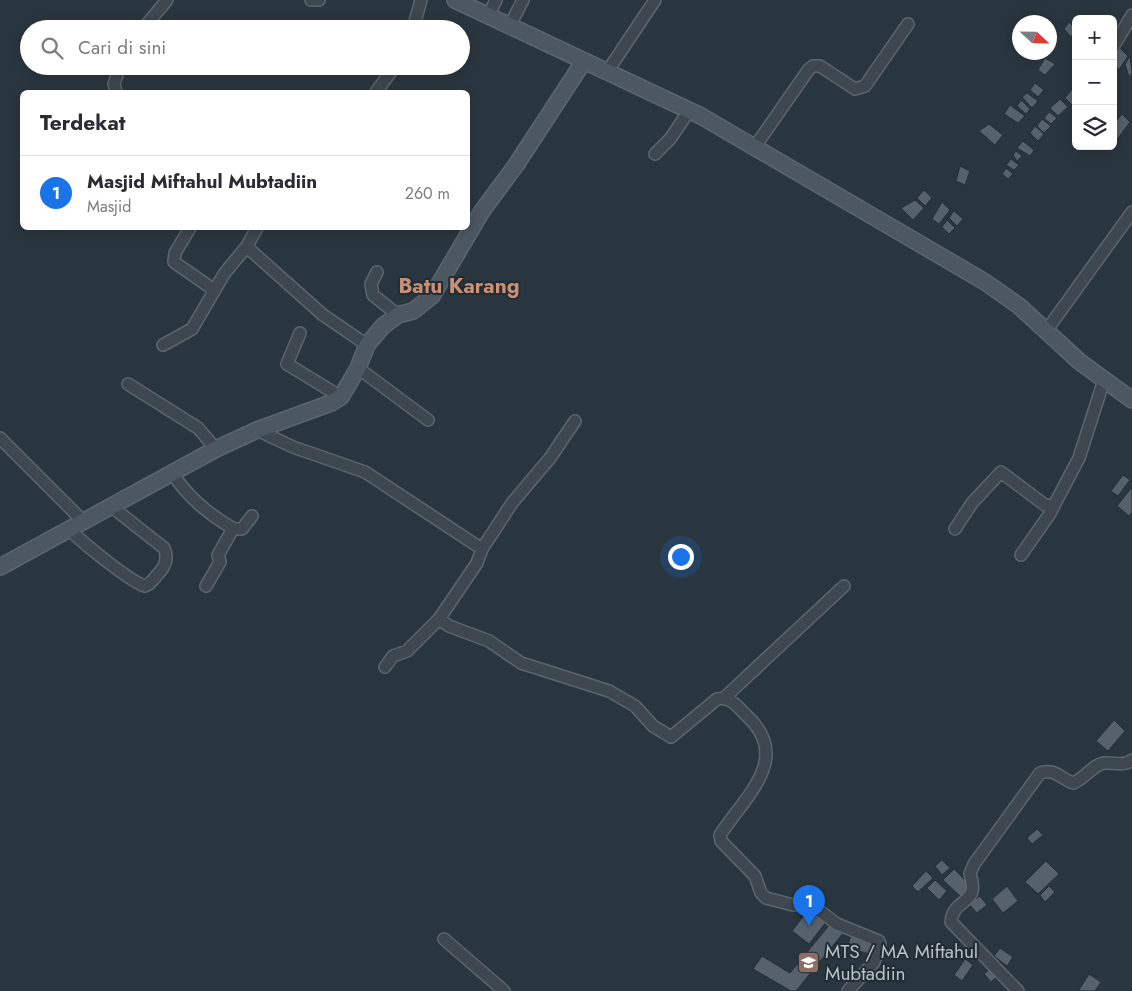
<!DOCTYPE html>
<html lang="id">
<head>
<meta charset="utf-8">
<style>
  body { margin:0; font-family:Jost,sans-serif; background:#f7f7f7; color:#2b2b33 }
  .controls { position:absolute; right:15px; top:15px; display:grid; overflow:hidden; border-radius:8px; box-shadow:0 2px 12px #0003 }
  .controls button { width:45px; height:45px; display:grid; place-items:center; padding:0; border:0; border-bottom:1px solid #e1e1e2; background:#fff; color:#2b2b33; font:25px sans-serif }
  .compass { position:absolute; left:1012px; top:15px; width:45px; height:45px; border-radius:50%; background:#fff; box-shadow:0 2px 12px #0003; rotate:112deg }
  .you { position:absolute; left:680px; top:556px; width:18px; height:18px; margin:-12px; border:4px solid #fff; border-radius:50%; background:#1a73e8; box-shadow:0 0 0 8px #1a73e833 }
  .badge { display:grid; place-items:center; width:32px; height:32px; border-radius:50%; background:#1a73e8; color:#fff; font-size:16px; font-weight:700 }
  .pin { position:absolute; translate:-50% -41px; filter:drop-shadow(0 1px 2px #0008) }
  .pin::after { content:''; position:absolute; top:26px; width:18px; height:15px; background:inherit; clip-path:polygon(0 0,100% 0,50% 100%) }
  .list { margin:0; padding:0; list-style:none }
  h2 { display:flex; justify-content:space-between; align-items:center; height:65px; margin:0; padding:0 20px; font-size:21px }
  h2 small { font-size:16px; font-weight:400; color:#7c7c81 }
  .list li { display:grid; grid-template-columns:32px 1fr auto; gap:15px; align-items:center; box-sizing:border-box; height:75px; padding:0 20px; border-top:1px solid #e1e1e2 }
  .list b { display:block; font-size:19px; white-space:nowrap }
  .list p { margin:0; font-size:16px; white-space:nowrap; color:#7c7c81 }
  .list em { font-size:16px; font-style:normal; color:#7c7c81 }
  .icon { flex:none; width:28px; height:28px; fill:none; stroke:currentColor; stroke-width:2; stroke-linecap:round; stroke-linejoin:round }
  .map { position:relative; flex:none; width:1132px; height:991px; overflow:hidden }
  .search { position:absolute; background:#fff; box-shadow:0 2px 12px #0003; left:20px; top:20px; width:450px; height:55px; display:flex; align-items:center; gap:12px; box-sizing:border-box; padding:0 18px; border-radius:28px; color:#7c7c81; font-size:19px }
  .panel { position:absolute; background:#fff; box-shadow:0 2px 12px #0003; left:20px; top:90px; width:450px; height:140px; border-radius:8px }
  .map>svg:first-child { display:block }
</style>
</head>
<body>
<div class="map">
<svg width="1132" height="991" viewBox="0 0 1132 991">
  <rect width="100%" height="100%" fill="#2a363f"/>
  <path fill="#56616c" stroke="#242e37" d="M1069,22L1076,29L1071,37L1064,29Z
    M1120,48L1128,56L1119,70L1113,62V57Z
    M1130,56L1132,73L1129,77L1125,64Z
    M1045,58L1055,64L1045,75L1038,70Z
    M1035,83L1044,90L1038,97L1030,90Z
    M1076,84V103L1073,106L1065,98Z
    M1027,93L1038,101L1032,108L1022,97Z
    M1060,99L1068,107L1058,116L1050,108Z
    M1021,100L1030,109L1026,114L1017,106Z
    M1010,105L1025,116L1018,123L1004,114Z
    M1049,112L1057,118L1051,124L1044,118Z
    M1122,114L1130,122L1116,141L1113,139V125Z
    M1042,119L1051,126L1044,133L1037,126Z
    M989,124L1003,135L995,145L979,131Z
    M1035,126L1044,134L1038,141L1030,133Z
    M1023,141L1034,150L1030,156L1017,148Z
    M1016,151L1022,156L1017,161L1013,155Z
    M1011,159L1019,165L1014,170L1006,165Z
    M960,166L970,171L965,185L956,181Z
    M1006,168L1013,174L1008,179L1002,174Z
    M924,190L932,198L925,206L917,198Z
    M915,200L924,208L913,220L901,208Z
    M942,202L950,210L939,224L932,219Z
    M954,211L963,219L957,226L949,218Z
    M947,220L955,228L949,234L942,227Z
    M1123,475L1130,480L1118,496L1111,491Z
    M1132,487V512L1129,516L1117,506Z
    M1114,720L1125,731L1108,751L1096,741Z
    M1037,829L1043,835L1032,844L1027,838Z
    M942,860L950,868L942,875L935,866Z
    M1046,861L1059,874L1038,894L1025,882Z
    M954,869L971,886L961,897L943,880Z
    M926,871L933,878L918,892L912,886Z
    M935,880L947,891L939,900L927,888Z
    M1007,886L1018,901L1003,913L992,899Z
    M1049,886L1055,892L1045,902L1040,895Z
    M980,896L987,905L977,913L969,904Z
    M809,909L826,922L809,944L792,931Z
    M831,923L844,932L796,991H791L753,969L762,956L790,973Z
    M852,933L879,943L875,956L847,947Z
    M1000,948L1013,957L1007,966L994,956Z
    M965,959L973,965L962,981L954,975Z
    M992,967L999,975L991,982L984,974Z
    M1089,974L1101,982L1095,991H1081L1079,990Z"/>
  <g fill="none" stroke-linecap="round" stroke-linejoin="round">
    <defs>
      <path id="street" d="M311,0H319
        M488,16L496,0
        M509,27L523,0
        M143,29L167,0
        M413,29L421,0
        M1113,47L1132,15
        M607,72L655,0
        M116,92L114,84L120,66
        M376,92L395,66
        M754,148L809,69L813,66H820L855,89L865,86L908,24
        M655,154L670,139L689,111
        M190,228L175,253L174,262L214,290
        M257,228L247,246L249,249L323,315L367,345
        M377,272L371,284L373,295L398,315
        M1046,331L1132,212
        M300,333L287,364L341,397
        M163,345L192,329L224,274L247,246
        M358,368L428,420
        M128,384L198,428L216,449
        M257,430L293,447L365,472L482,549L477,563L439,619L449,626L489,641L521,663L609,691L635,706L653,726L671,737L717,699C730,696 737,706 746,715C793,758 746,795 720,835L721,841L755,876L761,893L766,898L793,905L809,903L837,924L879,941L880,944L874,962L848,991
        M0,438L84,522
        M172,473C189,498 208,514 234,529
        M955,529L972,503L1001,472L1045,505L1053,506
        M70,530C83,543 129,581 145,586L149,584C159,573 171,564 164,548L112,507
        M482,549L512,503L550,458L575,421
        M1021,555L1049,515L1079,458L1104,380
        M206,586L220,562L218,555L231,532L234,529H242L252,516
        M385,667L393,656L407,651L439,619
        M724,698L844,586
        M444,939L504,991
        M1018,991L951,922C953,897 981,906 970,874L974,864L1040,773C1054,768 1060,778 1073,783C1085,779 1092,765 1104,763C1114,762 1124,767 1132,760"/>
      <path id="secondary" d="M455,0L701,116L915,241L985,282L1019,306L1080,362L1132,400
        M0,567L216,449L257,430L331,403L341,397L358,368L367,345L383,326L398,315L413,311L432,296L482,211L516,165L584,61"/>
    </defs>
    <use href="#street" stroke="#5b656d" stroke-width="14"/>
    <use href="#secondary" stroke="#5b656d" stroke-width="18"/>
    <use href="#street" stroke="#3e474f" stroke-width="11"/>
    <use href="#secondary" stroke="#4c5762" stroke-width="15"/>
  </g>
  <defs>
    <symbol id="school-square" viewBox="-11 -11 22 22"><rect x="-9" y="-9" width="18" height="18" rx="4" fill="#8d6e63" stroke="#222c35"/><path d="M0-5L7-2L0 1L-7-2ZM-4 1L0 2.5L4 1V4Q0 6-4 4Z" fill="#fff"/></symbol>
  </defs>
  <g fill-rule="evenodd">
    <use href="#school-square" x="796" y="950" width="25" height="25"/>
  </g>
  <g text-anchor="middle" dominant-baseline="central" stroke-width="4" stroke-linejoin="round" paint-order="stroke">
    <g font-size="19" fill="#bac2ca" stroke="#222c35" text-anchor="start">
      <text x="825" y="951">MTS / MA Miftahul<tspan x="825" dy="22">Mubtadiin</tspan></text>
    </g>
    <g font-size="21" font-weight="bold" fill="#c99076" stroke="#222c35">
      <text x="459" y="286">Batu Karang</text>
    </g>
  </g>
</svg>
<div class="controls">
<button>+</button>
<button>−</button>
<button><svg class="icon" aria-label="layers" viewBox="0 0 24 24"><path d="M12 4l9 5-9 5-9-5zM3 14l9 5 9-5"/></svg></button>
</div>
<svg class="compass" viewBox="-18 -18 36 36"><path d="M0-13l5 13h-10z" fill="#e53935"/><path d="M0 13l5-13h-10z" fill="#7c7c81"/></svg>
<div class="you"></div>
<div class="pin badge" style="left:809px;top:926px">1</div>
<div class="search"><svg class="icon" aria-label="search" viewBox="0 0 24 24"><circle cx="10" cy="10" r="6"/><path d="M15 15l6 6"/></svg>Cari di sini</div>
<section class="panel">
<h2>Terdekat<small></small></h2>
<ul class="list">
<li><span class="badge">1</span><div><b>Masjid Miftahul Mubtadiin</b><p>Masjid</p></div><em>260 m</em></li>
</ul>
</section>
</div>
</body>
</html>
